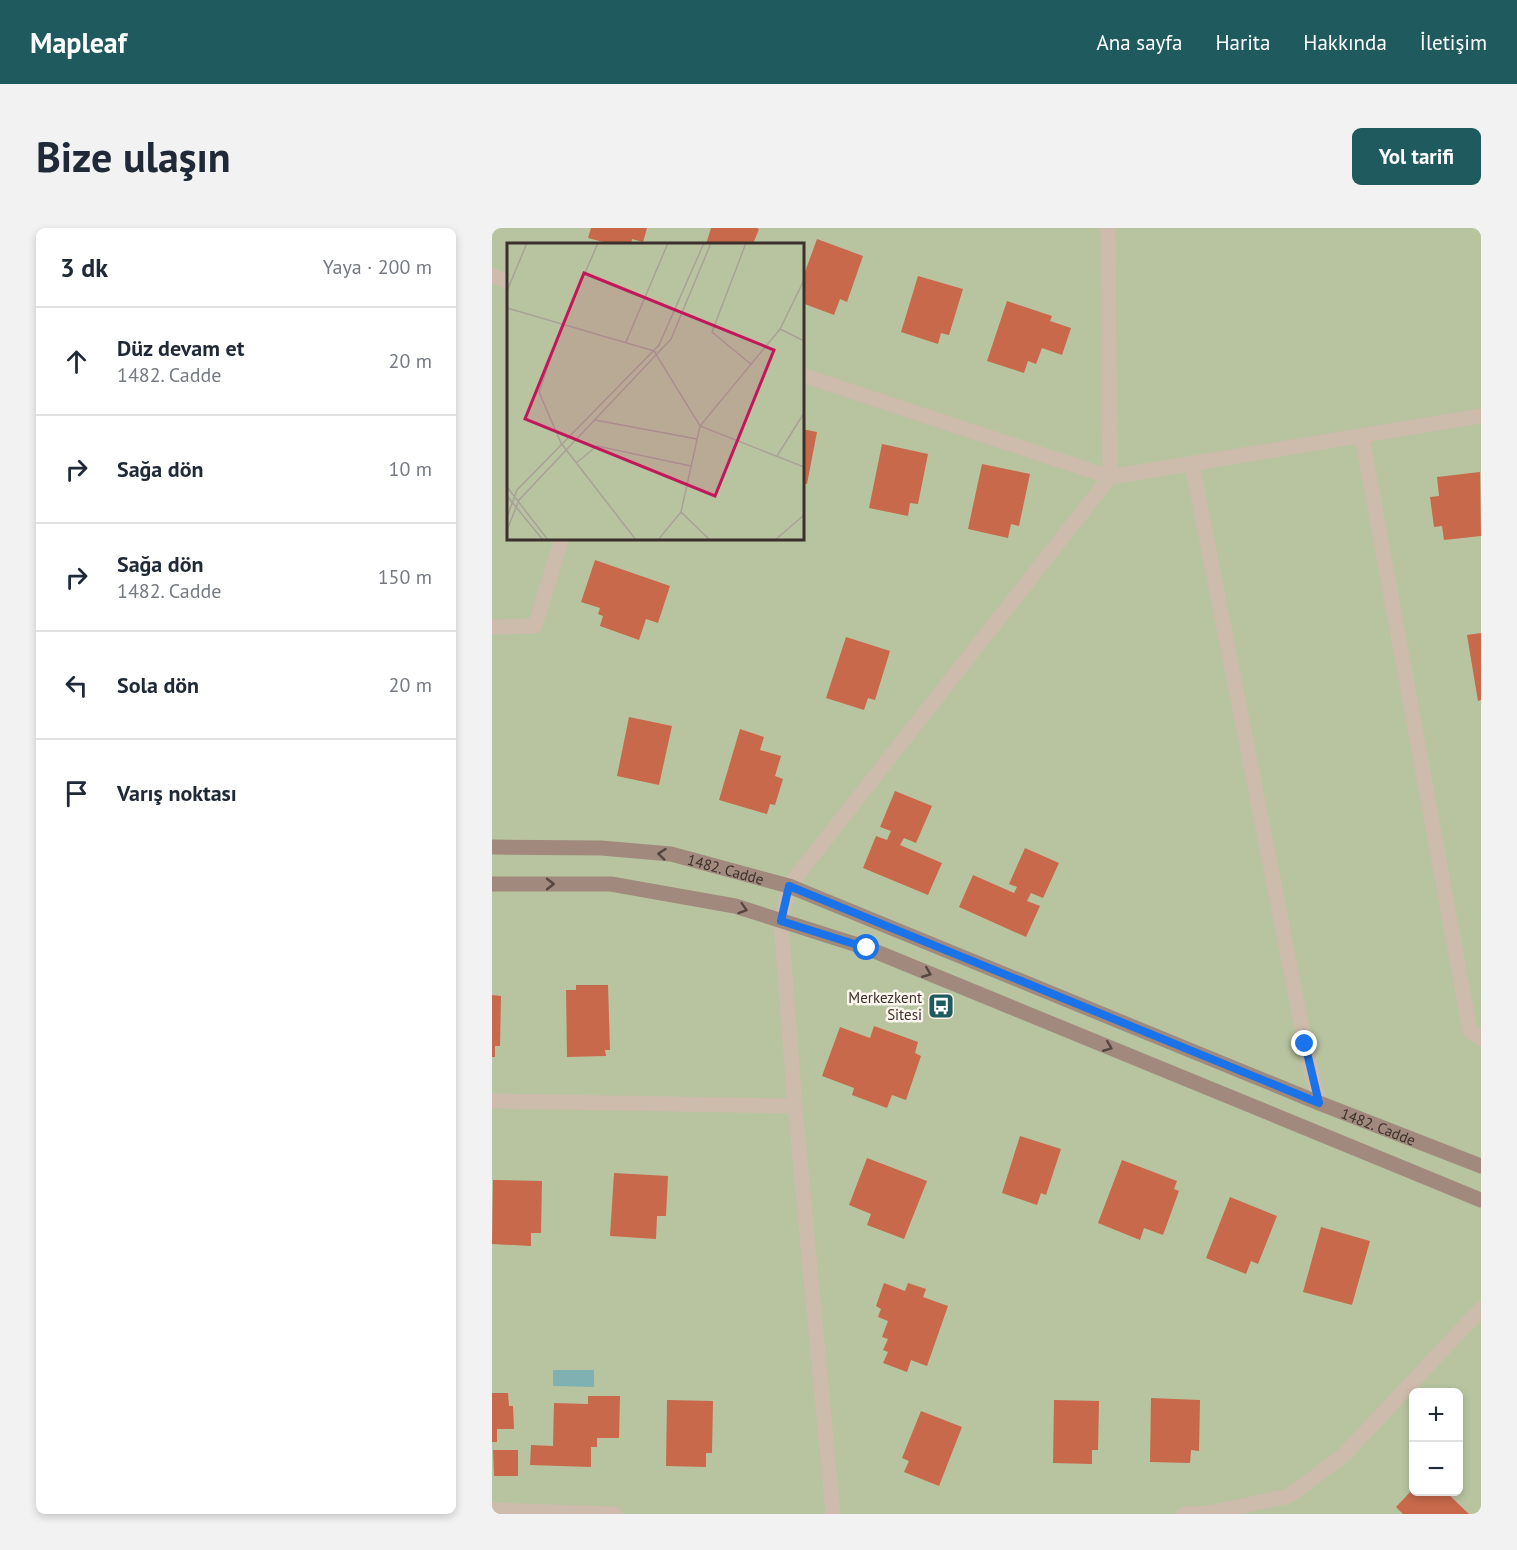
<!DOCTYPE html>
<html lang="tr">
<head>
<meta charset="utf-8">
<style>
  body { margin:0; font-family:"PT Sans",sans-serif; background:#f2f2f3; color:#1f2937 }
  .controls { position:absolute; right:18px; bottom:18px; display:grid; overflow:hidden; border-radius:9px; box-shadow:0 3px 9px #0003 }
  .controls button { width:54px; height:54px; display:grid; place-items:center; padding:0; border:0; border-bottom:2px solid #e0e1e3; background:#fff; color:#1f2937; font:30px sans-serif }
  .stop { position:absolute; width:18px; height:18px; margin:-14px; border:4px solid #1a73e8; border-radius:50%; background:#fff }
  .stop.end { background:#1a73e8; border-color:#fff; box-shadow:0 2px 6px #0008 }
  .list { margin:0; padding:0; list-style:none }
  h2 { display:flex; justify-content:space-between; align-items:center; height:78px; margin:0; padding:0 24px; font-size:26px }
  h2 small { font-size:20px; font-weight:400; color:#747a83 }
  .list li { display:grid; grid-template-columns:39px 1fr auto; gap:18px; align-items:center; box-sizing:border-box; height:108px; padding:0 24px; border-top:2px solid #e0e1e3 }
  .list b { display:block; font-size:22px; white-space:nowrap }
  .list p { margin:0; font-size:20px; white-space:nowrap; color:#747a83 }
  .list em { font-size:20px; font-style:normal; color:#747a83 }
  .icon { flex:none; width:33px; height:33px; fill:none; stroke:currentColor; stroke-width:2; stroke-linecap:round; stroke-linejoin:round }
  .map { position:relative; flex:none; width:989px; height:1286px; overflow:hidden; border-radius:9px }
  header { display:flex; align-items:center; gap:36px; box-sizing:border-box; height:84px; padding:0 30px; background:#1f5a5e; color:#fff }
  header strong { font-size:28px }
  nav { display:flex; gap:33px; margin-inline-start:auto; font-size:21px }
  .intro { display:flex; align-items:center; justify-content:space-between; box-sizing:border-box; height:144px; padding:0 36px }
  h1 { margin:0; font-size:42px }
  .button { padding:15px 27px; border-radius:9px; background:#1f5a5e; color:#fff; font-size:21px; font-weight:700 }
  main { display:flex; gap:36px; padding:0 36px }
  aside { flex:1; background:#fff; border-radius:9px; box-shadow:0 3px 9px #0003 }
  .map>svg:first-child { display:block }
</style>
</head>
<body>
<header>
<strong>Mapleaf</strong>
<nav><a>Ana sayfa</a><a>Harita</a><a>Hakkında</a><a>İletişim</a></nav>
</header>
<div class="intro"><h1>Bize ulaşın</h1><a class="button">Yol tarifi</a></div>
<main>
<aside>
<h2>3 dk<small>Yaya · 200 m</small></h2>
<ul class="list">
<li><svg class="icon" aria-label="ahead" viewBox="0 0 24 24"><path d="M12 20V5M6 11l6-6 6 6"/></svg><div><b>Düz devam et</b><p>1482. Cadde</p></div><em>20 m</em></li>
<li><svg class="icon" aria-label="right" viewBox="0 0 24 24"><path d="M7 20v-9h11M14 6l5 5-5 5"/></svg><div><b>Sağa dön</b></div><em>10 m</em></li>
<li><svg class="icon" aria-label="right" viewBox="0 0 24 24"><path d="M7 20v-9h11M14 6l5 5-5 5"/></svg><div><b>Sağa dön</b><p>1482. Cadde</p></div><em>150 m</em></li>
<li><svg class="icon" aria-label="left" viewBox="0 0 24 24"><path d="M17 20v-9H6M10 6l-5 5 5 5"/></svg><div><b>Sola dön</b></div><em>20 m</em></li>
<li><svg class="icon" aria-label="arrive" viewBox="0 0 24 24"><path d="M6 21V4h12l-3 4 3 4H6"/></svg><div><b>Varış noktası</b></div></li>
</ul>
</aside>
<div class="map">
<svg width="989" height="1286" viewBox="0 0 989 1286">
  <rect width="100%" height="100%" fill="#f4ebe1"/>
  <path fill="#b8c4a0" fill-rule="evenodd" d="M0,0H989V1286H0ZM16,16H310V310H16ZM922,1164H966V1264H922Z"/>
  <path fill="#7fb0b2" d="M61,1142H102V1159L61,1158Z"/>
  <path fill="#c8694b" d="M99,0H155L151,14L140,11L139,16H119L96,10Z
    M219,0H265L267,1L261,16H214Z
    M325,11L371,28L355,74L348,71L342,87L310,75V52Z
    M426,48L471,61L457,107L449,105L446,116L409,104Z
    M515,73L560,88L558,93L579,100L570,127L550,120L544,136L536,133L532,145L495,133Z
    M310,201L325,204L315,256L310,255Z
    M390,216L436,226L426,276L418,275L416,288L377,280Z
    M490,236L538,246L527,298L519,296L516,310L476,301Z
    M988,244L989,308L952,312L950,298L942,299L938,269L947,268L945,249Z
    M103,332L178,358L166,395L154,391L147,412L108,398L111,388L106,386L108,380L89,374Z
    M989,405V472L986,473L975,407Z
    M354,409L398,423L383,472L376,470L372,482L334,470Z
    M137,489L180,498L167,557L125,548Z
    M248,501L272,509L268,522L289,528L283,548L291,551L283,577L278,576L275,586L227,572Z
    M403,563L440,578L424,615L412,610L408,617L450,635L436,667L371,640L384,608L395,612L399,603L388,599Z
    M533,620L567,635L551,670L539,665L535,673L548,678L534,709L467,679L481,647L522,665L525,659L517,656Z
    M84,757H116L118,822H113L114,828L75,829L74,762H84Z
    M0,767L9,768L8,818H3V829H0Z
    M382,798L426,814L423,825L429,828L414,872L400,867L395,880L360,867L362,860L330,848L348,799L378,810Z
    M528,908L569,921L554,967L549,965L545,977L510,965Z
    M375,930L435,953L412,1011L375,997L379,986L357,977Z
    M630,932L685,953L682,961L687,963L671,1007L652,1000L648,1012L606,995Z
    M122,945L176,948L174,988H165L164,1011L118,1008Z
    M1,952L50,953L49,1005H39V1018L0,1016Z
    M738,969L785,988L766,1036L759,1033L754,1046L714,1030Z
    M829,999L878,1013L860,1077L811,1064Z
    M392,1055L413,1063L416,1055L434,1061L431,1069L456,1078L435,1138L419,1132L415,1144L391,1135L396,1124L391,1122L396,1111L390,1109L396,1093L386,1089L389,1081L384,1078Z
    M0,1165H16L17,1178H21L22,1201H5V1214H0Z
    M96,1168H128L127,1210H105V1219H99V1239L38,1237L39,1217L61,1218L62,1175L96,1176Z
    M659,1170L708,1172L707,1223L699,1222L698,1235L658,1234Z
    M175,1172L221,1173L220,1225H214V1239L174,1238Z
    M562,1172L607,1173L606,1222H600V1236L561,1235Z
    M429,1183L470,1199L447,1258L412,1244L417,1233L410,1230Z
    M1,1222H26V1248H2Z
    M922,1260V1264H954L977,1286H911L904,1279Z"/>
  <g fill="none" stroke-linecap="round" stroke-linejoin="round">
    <path stroke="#cdbbac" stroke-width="15" d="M0,48L16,53
      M310,147L618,249L989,188
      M870,208L978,803L989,810
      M700,236L813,815L827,875
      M0,399L43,398L70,310
      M0,873L303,878
      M0,1282L123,1286
      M341,1286L303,878L289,693L297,658L618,249L616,0
      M692,1286L716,1285L797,1268L852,1227L989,1081"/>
    <g stroke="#a18a7d" stroke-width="15">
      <path id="s1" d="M0,619L109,620L179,626L297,658L827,875L989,938"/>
      <path d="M0,656H119L243,678L375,720L989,972"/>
    </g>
  </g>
  <defs><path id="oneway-chevron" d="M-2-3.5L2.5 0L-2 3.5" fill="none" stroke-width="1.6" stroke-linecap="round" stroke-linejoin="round" transform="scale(1.5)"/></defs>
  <g stroke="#544640">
    <use href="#oneway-chevron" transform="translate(170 626) rotate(-174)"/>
    <use href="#oneway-chevron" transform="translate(58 656)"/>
    <use href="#oneway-chevron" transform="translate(251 681) rotate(17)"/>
    <use href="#oneway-chevron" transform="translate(435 745) rotate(22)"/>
    <use href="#oneway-chevron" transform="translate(616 819) rotate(22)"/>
  </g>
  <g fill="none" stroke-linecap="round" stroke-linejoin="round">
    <path stroke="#1a73e8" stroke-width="8" d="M375,720L289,693L297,658L827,875L813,816"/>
  </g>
  <defs>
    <symbol id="bus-square" viewBox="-11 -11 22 22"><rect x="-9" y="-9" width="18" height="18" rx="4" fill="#1f5a5e" stroke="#fbf5ee"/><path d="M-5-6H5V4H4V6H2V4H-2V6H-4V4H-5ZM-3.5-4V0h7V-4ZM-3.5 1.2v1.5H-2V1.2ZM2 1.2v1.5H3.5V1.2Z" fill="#fff"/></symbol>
  </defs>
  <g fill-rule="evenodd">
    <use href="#bus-square" x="434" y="763" width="30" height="30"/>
  </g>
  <g text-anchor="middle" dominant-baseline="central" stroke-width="5" stroke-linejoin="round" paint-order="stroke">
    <g font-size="15" fill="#3b302b" stroke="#fbf5ee">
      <text stroke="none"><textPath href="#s1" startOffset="236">1482. Cadde</textPath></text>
      <text stroke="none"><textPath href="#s1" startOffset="938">1482. Cadde</textPath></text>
    </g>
    <g font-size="15" fill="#3b302b" stroke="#fbf5ee" text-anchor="end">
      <text x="430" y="769">Merkezkent<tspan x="430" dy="17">Sitesi</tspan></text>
    </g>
  </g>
  <g transform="translate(15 15)">
    <rect width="297" height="297" fill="#f4ebe1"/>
    <path d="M0,0H297V297H0Z" fill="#b8c4a0"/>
    <path fill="none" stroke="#aaa098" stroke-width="1.5" d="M91,0L53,87L32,149L54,200L129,297M239,0L205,89L245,122M0,48L20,0M0,65L147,108L193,183L297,224M273,86L297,98M119,99L161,0M88,177L190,196M270,213L297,170M69,220L90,203L184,223M0,244L41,297M0,253L36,297M174,269L203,297M0,274L10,247L152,102L197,0M0,287L12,257L164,96L204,0M151,297L174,269L193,183L273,86L297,37M268,297L297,272"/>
    <path fill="#c2185b" fill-opacity="0.15" stroke="#c2185b" stroke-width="3" d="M77,30L267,107L208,253L18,176Z"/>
    <rect width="297" height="297" fill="none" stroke="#3b302b" stroke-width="3"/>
  </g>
</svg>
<div class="controls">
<button>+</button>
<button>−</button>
</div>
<div class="stop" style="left:375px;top:720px"></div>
<div class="stop end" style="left:813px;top:816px"></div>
</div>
</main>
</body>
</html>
